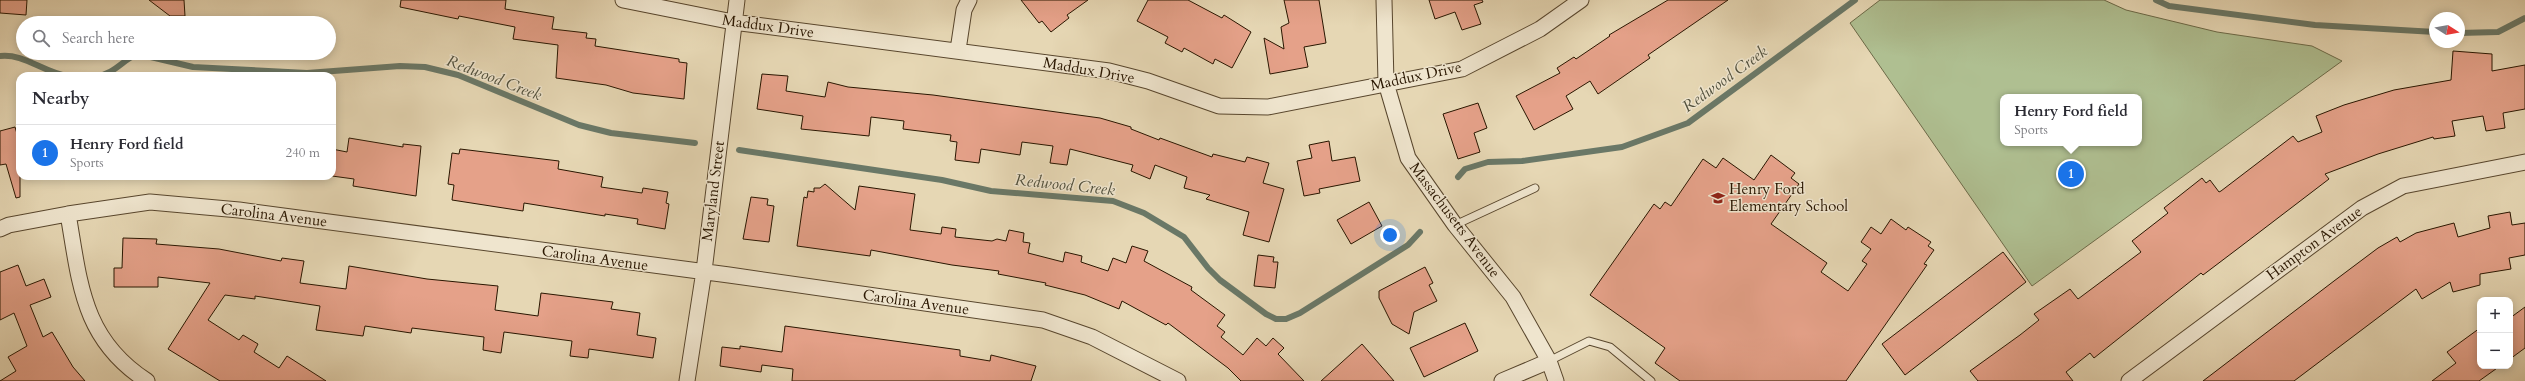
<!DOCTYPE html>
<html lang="en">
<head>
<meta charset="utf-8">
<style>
  body { margin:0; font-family:Cardo,serif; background:#f2f2f3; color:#2b2b33 }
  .controls { position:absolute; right:12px; bottom:12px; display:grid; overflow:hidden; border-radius:8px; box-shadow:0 2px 10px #0003 }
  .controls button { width:36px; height:36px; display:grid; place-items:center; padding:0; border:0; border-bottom:1px solid #e1e1e2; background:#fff; color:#2b2b33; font:20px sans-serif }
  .compass { position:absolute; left:2429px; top:12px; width:36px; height:36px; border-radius:50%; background:#fff; box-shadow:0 2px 10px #0003; rotate:101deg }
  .you { position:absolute; left:1390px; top:235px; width:14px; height:14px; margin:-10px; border:3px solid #fff; border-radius:50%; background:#1a73e8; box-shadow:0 0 0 6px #1a73e833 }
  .badge { display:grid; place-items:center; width:26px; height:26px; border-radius:50%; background:#1a73e8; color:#fff; font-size:13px; font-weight:700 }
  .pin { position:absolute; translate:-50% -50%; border:2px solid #fff; box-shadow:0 1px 4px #0006 }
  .popup { position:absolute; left:2000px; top:94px; width:142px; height:52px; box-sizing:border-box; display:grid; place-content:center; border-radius:8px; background:#fff; filter:drop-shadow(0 1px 3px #0005); font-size:13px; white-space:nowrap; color:#7c7c81 }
  .popup b { font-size:15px; color:#2b2b33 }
  .popup::after { content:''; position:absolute; left:50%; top:100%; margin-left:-8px; border:8px solid transparent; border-top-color:#fff }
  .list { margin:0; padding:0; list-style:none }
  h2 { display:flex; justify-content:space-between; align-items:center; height:52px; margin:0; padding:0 16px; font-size:17px }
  h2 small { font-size:13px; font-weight:400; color:#7c7c81 }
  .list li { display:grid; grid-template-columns:26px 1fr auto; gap:12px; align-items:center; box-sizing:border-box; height:56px; padding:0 16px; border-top:1px solid #e1e1e2 }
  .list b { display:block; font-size:15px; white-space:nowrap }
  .list p { margin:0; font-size:13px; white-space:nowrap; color:#7c7c81 }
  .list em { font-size:13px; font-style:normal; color:#7c7c81 }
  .icon { flex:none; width:22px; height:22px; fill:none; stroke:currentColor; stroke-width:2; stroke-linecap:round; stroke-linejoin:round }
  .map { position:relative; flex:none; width:2525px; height:381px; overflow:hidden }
  .search { position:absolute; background:#fff; box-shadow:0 2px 10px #0003; left:16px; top:16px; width:320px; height:44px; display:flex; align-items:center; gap:10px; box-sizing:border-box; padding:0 14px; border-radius:22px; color:#7c7c81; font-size:15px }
  .panel { position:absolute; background:#fff; box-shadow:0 2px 10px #0003; left:16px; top:72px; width:320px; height:108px; border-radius:12px }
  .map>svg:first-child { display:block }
</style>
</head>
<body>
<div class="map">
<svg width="2525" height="381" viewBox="0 0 2525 381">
  <rect width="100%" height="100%" fill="#e6d7b4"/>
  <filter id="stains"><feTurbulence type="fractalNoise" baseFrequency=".005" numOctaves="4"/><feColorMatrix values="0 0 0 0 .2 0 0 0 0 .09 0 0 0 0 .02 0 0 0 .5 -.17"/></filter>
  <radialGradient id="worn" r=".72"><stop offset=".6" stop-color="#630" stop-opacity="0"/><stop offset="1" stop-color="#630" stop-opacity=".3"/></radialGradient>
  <path fill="#afbf91" stroke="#6c6a48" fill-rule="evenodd" d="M1880,0H2104L2126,10L2217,32L2312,46L2342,61L2032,286L1850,23ZM2003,97H2139V143H2003Z"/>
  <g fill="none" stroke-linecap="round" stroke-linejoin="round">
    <path stroke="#6a7867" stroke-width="6" d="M2156,0L2169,6L2315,25L2435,32
      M2459,33L2498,32L2525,18
      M0,56C23,53 43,72 67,76
      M97,76C115,74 123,59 138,54L193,67L307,73L400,66L425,67L458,75L579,125L611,133L695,143
      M739,150L942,180L991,191L1113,201L1144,213L1184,237L1208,268L1220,280L1266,314L1276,319H1286L1300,313L1408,245L1420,232
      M1458,177L1465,169L1488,162L1522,161L1622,147L1688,123L1855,0"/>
  </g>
  <path fill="#e5a189" stroke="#291600" d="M0,0H27L26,15L0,13Z
    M149,0H184L185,16H170Z
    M401,0H506L505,9L554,17L552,29L587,33L586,38L596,39L595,46L679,59V62L687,63L684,99L633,93L606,85L556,78L558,45L513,39L515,27L459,16L458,19L400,7Z
    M1021,0H1088L1067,15L1069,18L1051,32L1042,21L1039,23Z
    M1148,0H1188L1222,18L1224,15L1251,32L1232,68L1215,59L1213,64L1184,48L1182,52L1165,43L1168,37L1137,21Z
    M1284,0H1319L1326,43L1304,47L1308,67L1270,74L1264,38L1284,49L1281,27L1289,23Z
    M1429,0H1482L1483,2L1474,5L1481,24L1462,30L1455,12L1435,19Z
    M1668,0H1728L1648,55L1650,58L1598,94L1590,81L1566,96L1573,109L1534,130L1516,96L1560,73L1557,68L1574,57L1576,59L1610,36L1609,35Z
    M2453,51L2492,54V71L2525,65V109L2503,113L2505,128L2486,131L2483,116L2452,121L2455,136L2434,139L2433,137L2378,154L2325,174L2329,179L2240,247L2203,275L2201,273L2094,358L2090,353L2066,372L2073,381H1978L1970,371L2020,335L2039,320L2034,314L2070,289L2078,299L2141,252L2132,241L2168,213L2164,208L2202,178L2206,183L2210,180L2219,192L2221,191L2293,136L2298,142L2322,132L2316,116L2344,105L2394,90L2451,80Z
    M762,74L788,76L786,91L825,97L828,82L848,87L933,95L1100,118L1131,127V129L1159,140L1160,138L1212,157L1213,154L1245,162L1247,157L1269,163L1263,183L1284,189L1269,242L1243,235L1249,212L1206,199L1210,195L1184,188L1187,177L1155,165L1150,179L1131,171L1133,165L1070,149L1067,165L1050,163L1053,146L1022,142L1020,155L981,149L979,163L955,160L957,142L950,141L951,135L903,129L904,121L871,117L869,136L801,129L803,116L757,109Z
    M1478,103L1487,128L1474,133L1480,152L1458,159L1443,114Z
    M15,127L20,144V197L16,198L6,164L0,165V131Z
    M349,138L403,147V144L421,146L416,196L353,186L354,179L332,176V149L347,152Z
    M1329,141L1332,161L1355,157L1360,181L1319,189L1320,193L1304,196L1297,161L1312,158L1309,145Z
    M460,149L559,161L558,169L603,177L601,187L642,193L643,188L668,192L666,203L669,204L665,229L637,224L638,219L605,214V216L524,203L523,211L452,200L454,185L448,184L452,153L459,154Z
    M1771,155L1795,173L1791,178L1799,184L1771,224L1827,263L1821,272L1848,291L1867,264L1862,261L1871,249L1861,242L1871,227L1881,234L1891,219L1906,230L1908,227L1931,242L1928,246L1934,250L1924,264L1927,265L1846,381H1680L1655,363L1665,348L1590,295L1654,204L1660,209L1665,202L1671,206L1703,159L1716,168L1723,158L1754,180Z
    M825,184L855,210L859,186L915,194L910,230L941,234L942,227L956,229L955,237L992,241L997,239L1006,241L1009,230L1024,233L1023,242L1030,243L1028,253L1063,262L1065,252L1082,256L1081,262L1108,271L1113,258L1126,263L1132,246L1148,251L1144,261L1192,287L1191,290L1225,315L1217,326L1225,332L1221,337L1243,355L1257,338L1266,346L1273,338L1284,348L1278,354L1304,381H1241L1228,368L1168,323L1166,325L1122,301L1119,309L1085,295L1045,285L1046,283L998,274L999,271L952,265L871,250L870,256L797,246L804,197L807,198L808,191L814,192V188H820Z
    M751,197L768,199L767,205L774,206L769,242L743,239Z
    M1369,202L1382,226L1351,244L1337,220Z
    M2510,212L2512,225L2525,223V255L2509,258L2511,269L2480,274V285L2453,292L2450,282L2422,299L2416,289L2294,381H2203L2334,281L2378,248L2397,237L2400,242L2416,233L2454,223L2458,237L2490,228L2488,216Z
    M123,238L157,239L156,244L219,249L281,261L282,258L304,261L300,283L346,289L349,266L427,279L498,286L495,310L538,316L541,293L613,302L611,309L640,313L637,335L656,338L653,358L589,349L588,358L570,356L572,341L504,332L501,353L483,350L484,337L412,328L411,333L365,326L363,336L316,330L320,306L255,296V299L225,295L208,320L239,340L243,335L258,344L254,352L279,368L287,356L326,381H220L168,349L210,283L158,277V287H114V268H122Z
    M2003,252L2026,282L1905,375L1882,344Z
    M1258,255L1274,257L1273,262H1278L1275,288L1254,286Z
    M18,265L26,286L44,279L51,297L30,305L43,337L52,332L73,367L85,381H0L16,371L8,357L27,346L14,313L0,320V272Z
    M1425,267L1433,283L1429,285L1437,301L1414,312L1409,334L1392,324L1379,298V291Z
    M2525,307V348L2510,359V318Z
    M1465,323L1478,351L1424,377L1410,348Z
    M785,326L960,350V356L990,361L991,355L1036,366L1031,381H792L793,369L762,365L761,372L720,366L722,347L740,349V346L782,352Z
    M2480,328V366H2500L2479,381H2432L2456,363L2447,352Z
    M1362,344L1394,381H1321Z"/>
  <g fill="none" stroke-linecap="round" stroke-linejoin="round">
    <defs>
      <path id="lane" d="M1455,225L1535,188
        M1549,361L1589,341L1610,347L1651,381"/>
      <path id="street" d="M623,0L733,22L1109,71L1148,81L1219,106L1268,107L1462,69L1540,29L1581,0
        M1384,0L1386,83L1408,158L1455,225L1513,297L1549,361L1556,381
        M958,50L964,10L969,0
        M68,214C80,283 82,339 147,381
        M0,229L9,225L68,214L150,202L239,210L729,275L1043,320L1092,337L1178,381
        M687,381L704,271L737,0
        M1502,381L1549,361
        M2129,381L2362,208L2403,186L2525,162"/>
    </defs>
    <use href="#lane" stroke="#58462d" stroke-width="9"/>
    <use href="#street" stroke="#58462d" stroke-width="17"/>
    <use href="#lane" stroke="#efe5ce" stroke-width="7"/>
    <use href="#street" stroke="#efe5ce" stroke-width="15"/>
  </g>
  <defs>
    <symbol id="school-bare" viewBox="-9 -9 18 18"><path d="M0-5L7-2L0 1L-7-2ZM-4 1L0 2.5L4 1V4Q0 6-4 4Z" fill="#8f2418" stroke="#efe5ce" stroke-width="2.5" paint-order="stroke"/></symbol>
  </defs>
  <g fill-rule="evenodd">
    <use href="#school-bare" x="1708" y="188" width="20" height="20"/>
  </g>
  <g text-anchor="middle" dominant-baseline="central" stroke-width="3" stroke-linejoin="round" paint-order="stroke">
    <g font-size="15" fill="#291600" stroke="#efe5ce">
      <text transform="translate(768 26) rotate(8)">Maddux Drive</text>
      <text transform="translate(1089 70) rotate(10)">Maddux Drive</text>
      <text transform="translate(1416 76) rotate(-12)">Maddux Drive</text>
      <text transform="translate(713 191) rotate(-83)">Maryland Street</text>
      <text transform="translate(274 215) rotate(7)">Carolina Avenue</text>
      <text transform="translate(1455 220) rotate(53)">Massachusetts Avenue</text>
      <text transform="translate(2314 243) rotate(-36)">Hampton Avenue</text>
      <text transform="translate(595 258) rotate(8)">Carolina Avenue</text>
      <text transform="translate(916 302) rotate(8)">Carolina Avenue</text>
    </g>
    <g font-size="15" fill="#291600" stroke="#efe5ce" text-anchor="start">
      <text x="1729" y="189">Henry Ford<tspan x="1729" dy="17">Elementary School</tspan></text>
    </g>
    <g font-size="16" font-style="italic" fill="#4f4f3c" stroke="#efe5ce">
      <text transform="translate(494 78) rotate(21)">Redwood Creek</text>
      <text transform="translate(1725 79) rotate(-36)">Redwood Creek</text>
      <text transform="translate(1065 185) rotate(6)">Redwood Creek</text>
    </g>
  </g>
  <rect width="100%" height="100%" filter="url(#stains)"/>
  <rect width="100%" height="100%" fill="url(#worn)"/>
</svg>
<div class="controls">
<button>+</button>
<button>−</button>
</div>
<svg class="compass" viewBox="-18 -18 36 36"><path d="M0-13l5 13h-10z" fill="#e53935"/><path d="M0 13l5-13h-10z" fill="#7c7c81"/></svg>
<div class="you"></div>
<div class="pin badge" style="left:2071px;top:174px">1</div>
<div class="popup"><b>Henry Ford field</b>Sports</div>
<div class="search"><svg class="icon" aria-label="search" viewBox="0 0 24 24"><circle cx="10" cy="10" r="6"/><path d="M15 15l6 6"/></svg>Search here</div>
<section class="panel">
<h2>Nearby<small></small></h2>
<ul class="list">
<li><span class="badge">1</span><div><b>Henry Ford field</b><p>Sports</p></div><em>240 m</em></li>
</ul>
</section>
</div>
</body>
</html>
